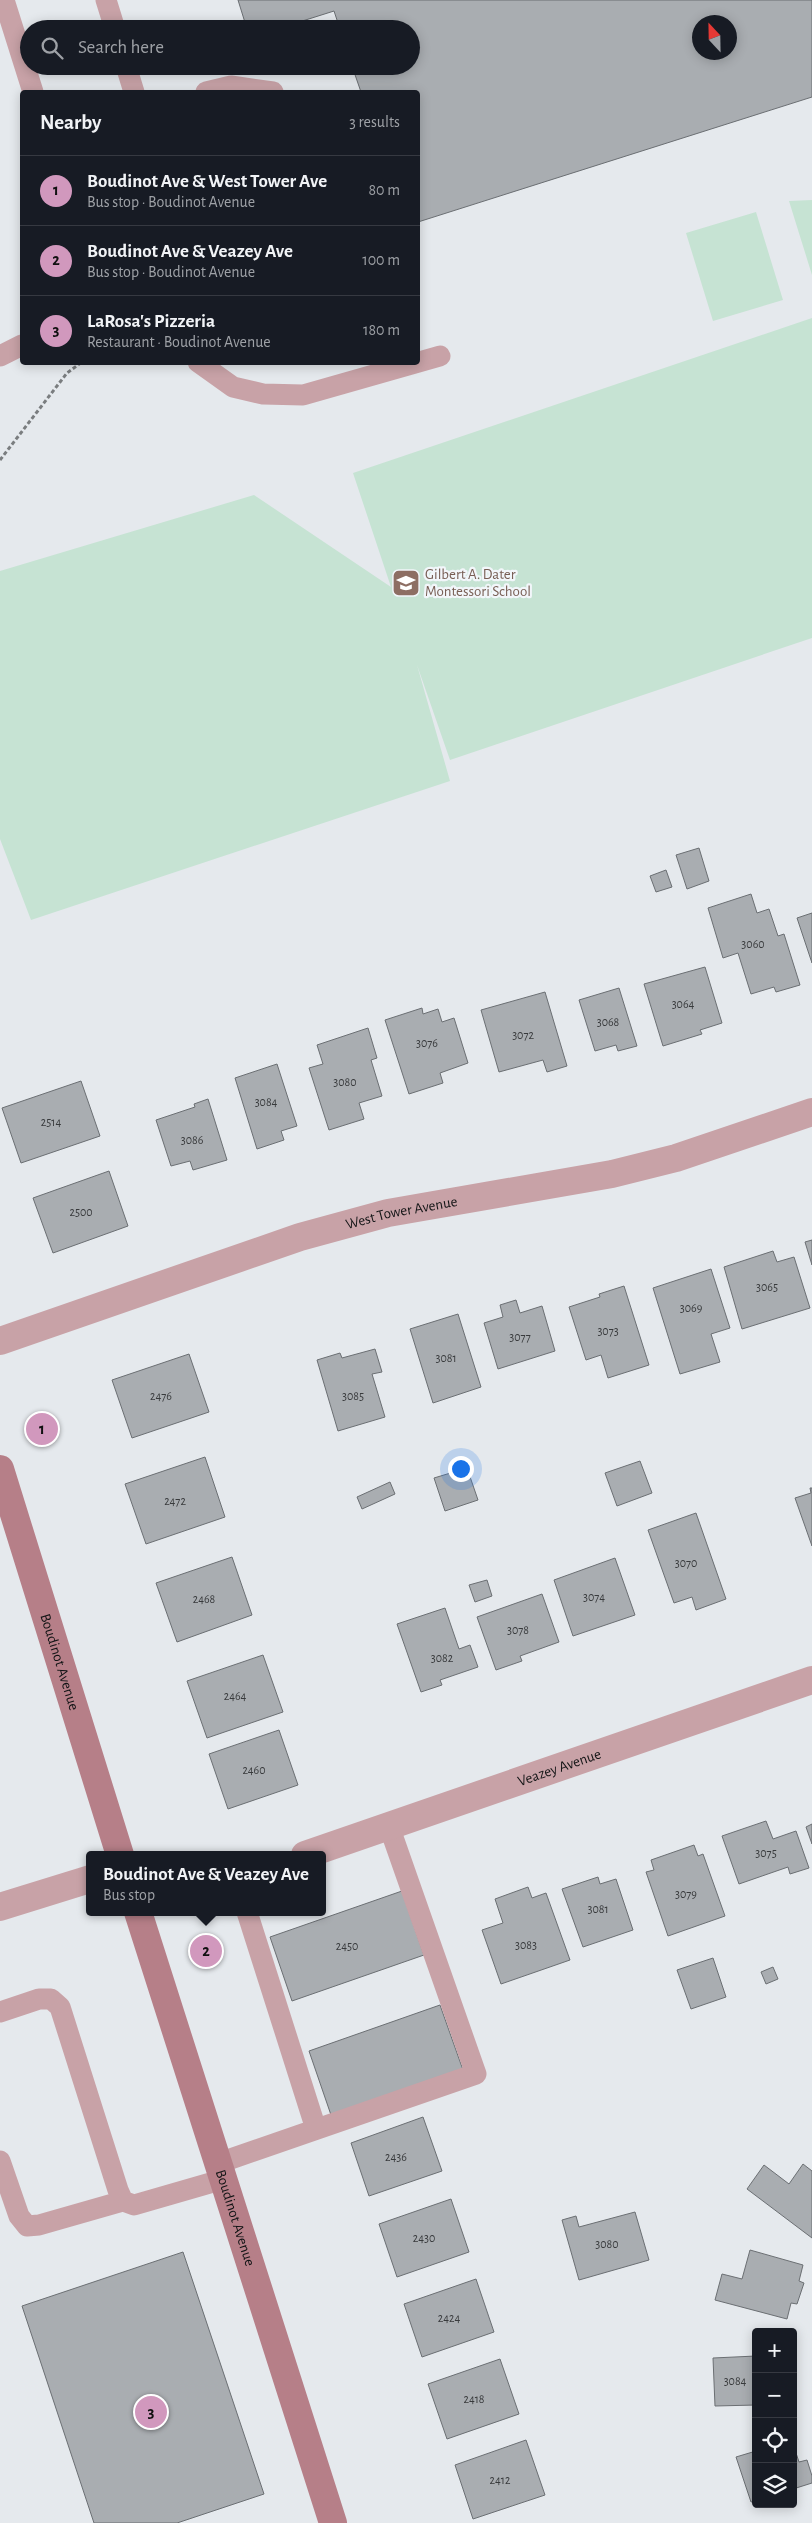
<!DOCTYPE html>
<html lang="en">
<head>
<meta charset="utf-8">
<style>
  body { margin:0; font-family:"Alegreya Sans",sans-serif; background:#242831; color:#f1f3f6 }
  .controls { position:absolute; right:15px; bottom:15px; display:grid; overflow:hidden; border-radius:5px; box-shadow:0 2px 12px #0003 }
  .controls button { width:45px; height:45px; display:grid; place-items:center; padding:0; border:0; border-bottom:1px solid #363941; background:#171b24; color:#f1f3f6; font:25px sans-serif }
  .compass { position:absolute; left:692px; top:15px; width:45px; height:45px; border-radius:50%; background:#171b24; box-shadow:0 2px 12px #0003; rotate:338deg }
  .you { position:absolute; left:460px; top:1468px; width:18px; height:18px; margin:-12px; border:4px solid #fff; border-radius:50%; background:#1a73e8; box-shadow:0 0 0 8px #1a73e833 }
  .badge { display:grid; place-items:center; width:32px; height:32px; border-radius:50%; background:#d198bd; color:#111; font-size:16px; font-weight:700 }
  .pin { position:absolute; translate:-50% -50%; border:2px solid #fff; box-shadow:0 1px 5px #0006 }
  .popup { position:absolute; left:86px; top:1851px; width:240px; height:65px; box-sizing:border-box; display:grid; place-content:center; border-radius:5px; background:#171b24; filter:drop-shadow(0 1px 4px #0005); font-size:16px; white-space:nowrap; color:#9ea1a6 }
  .popup b { font-size:19px; color:#f1f3f6 }
  .popup::after { content:''; position:absolute; left:50%; top:100%; margin-left:-10px; border:10px solid transparent; border-top-color:#171b24 }
  .list { margin:0; padding:0; list-style:none }
  h2 { display:flex; justify-content:space-between; align-items:center; height:65px; margin:0; padding:0 20px; font-size:21px }
  h2 small { font-size:16px; font-weight:400; color:#9ea1a6 }
  .list li { display:grid; grid-template-columns:32px 1fr auto; gap:15px; align-items:center; box-sizing:border-box; height:70px; padding:0 20px; border-top:1px solid #363941 }
  .list b { display:block; font-size:19px; white-space:nowrap }
  .list p { margin:0; font-size:16px; white-space:nowrap; color:#9ea1a6 }
  .list em { font-size:16px; font-style:normal; color:#9ea1a6 }
  .icon { flex:none; width:28px; height:28px; fill:none; stroke:currentColor; stroke-width:2; stroke-linecap:round; stroke-linejoin:round }
  .map { position:relative; flex:none; width:812px; height:2523px; overflow:hidden }
  .search { position:absolute; background:#171b24; box-shadow:0 2px 12px #0003; left:20px; top:20px; width:400px; height:55px; display:flex; align-items:center; gap:12px; box-sizing:border-box; padding:0 18px; border-radius:28px; color:#9ea1a6; font-size:19px }
  .panel { position:absolute; background:#171b24; box-shadow:0 2px 12px #0003; left:20px; top:90px; width:400px; height:275px; border-radius:5px }
  .map>svg:first-child { display:block }
</style>
</head>
<body>
<div class="map">
<svg width="812" height="2523" viewBox="0 0 812 2523">
  <rect width="100%" height="100%" fill="#e5e9ed"/>
  <path fill="#c6e3d3" d="M812,200V275L789,201Z
    M756,212L783,300L713,321L686,233Z
    M812,318V638L450,760L417,665L450,781L31,920L0,839V571L254,495L391,587L353,473Z"/>
  <path fill="#a9adb1" stroke="#6b6f73" fill-rule="evenodd" d="M238,0H812V97L418,222V92H361L352,66H411V29H340L334,11L277,29H247ZM700,22H730V52H700Z
    M699,848L709,881L687,889L676,855Z
    M666,870L672,887L656,892L650,876Z
    M751,894L757,913L769,909L778,936L784,934L800,985L776,992L774,987L751,994L738,953L723,958L708,908Z
    M812,913V963L797,918Z
    M705,967L722,1023L700,1030L702,1034L663,1046L644,984Z
    M619,988L637,1046L618,1051L616,1045L595,1051L579,1000Z
    M545,992L567,1066L547,1072L543,1060L499,1072L481,1010Z
    M422,1008L423,1014L438,1009L442,1022L454,1018L468,1063L440,1073L443,1083L409,1094L385,1020Z
    M368,1028L377,1058L371,1060L382,1096L359,1103L364,1119L329,1130L309,1068L323,1064L317,1045Z
    M277,1064L297,1126L281,1131L284,1140L257,1149L235,1078Z
    M81,1081L100,1136L21,1163L2,1108Z
    M208,1099L227,1160L193,1170L190,1161L171,1166L156,1120L195,1107L194,1104Z
    M109,1171L128,1226L53,1253L33,1198Z
    M812,1240V1265L805,1242Z
    M773,1251L777,1262L794,1257L810,1308L742,1329L724,1267Z
    M711,1269L730,1328L711,1334L720,1362L680,1374L653,1288Z
    M624,1286L649,1365L608,1378L601,1355L586,1360L569,1307L600,1297L599,1294Z
    M516,1300L520,1313L542,1306L555,1351L498,1369L484,1323L503,1317L500,1305Z
    M458,1314L481,1387L433,1403L410,1329Z
    M375,1349L382,1372L372,1374L385,1417L338,1431L317,1360L340,1353L342,1358Z
    M189,1354L209,1412L132,1438L112,1380Z
    M205,1457L225,1517L146,1544L125,1484Z
    M640,1461L652,1493L617,1506L605,1473Z
    M467,1468L478,1500L445,1511L434,1478Z
    M390,1482L395,1494L362,1509L357,1497Z
    M810,1488H812V1546L795,1498L811,1493Z
    M696,1513L726,1599L696,1610L692,1597L674,1603L648,1530Z
    M232,1557L252,1615L177,1642L156,1583Z
    M615,1558L635,1615L573,1636L554,1580Z
    M487,1580L492,1596L475,1602L469,1585Z
    M542,1594L559,1642L520,1656L522,1661L496,1670L477,1617Z
    M445,1608L459,1649L470,1645L478,1667L440,1680L442,1685L421,1692L397,1624Z
    M263,1655L283,1712L207,1738L187,1681Z
    M279,1730L298,1785L228,1809L209,1754Z
    M766,1821L773,1839L796,1831L809,1868L790,1874L788,1867L739,1884L722,1836Z
    M812,1824V1844L806,1827Z
    M694,1845L698,1856L703,1854L725,1916L668,1936L646,1872L654,1870L651,1860Z
    M598,1877L600,1884L616,1879L633,1930L583,1947L562,1889Z
    M528,1887L532,1898L546,1893L570,1960L501,1984L482,1930L503,1923L495,1899Z
    M402,1891L424,1955L292,2001L270,1937Z
    M713,1958L726,1997L691,2009L677,1970Z
    M773,1967L778,1979L766,1984L761,1972Z
    M440,2005L463,2070L331,2115L309,2051Z
    M423,2117L442,2171L369,2196L351,2143Z
    M803,2164L812,2171V2238L747,2189L764,2165L789,2184Z
    M451,2199L469,2252L397,2277L379,2224Z
    M635,2212L649,2260L579,2280L562,2220L576,2216L579,2227Z
    M750,2250L803,2265L799,2281L804,2283L797,2304L791,2303L787,2319L715,2300L722,2274L742,2279Z
    M183,2252L264,2494L177,2523H94L22,2306Z
    M476,2279L494,2332L422,2357L404,2304Z
    M756,2356V2405L715,2406L713,2358Z
    M500,2359L519,2414L447,2439L428,2384Z
    M526,2440L545,2495L473,2519L455,2465Z
    M793,2444L799,2462L807,2460L812,2476V2483L793,2489Z
    M756,2451V2501L751,2502L736,2457Z"/>
  <g fill="none" stroke-linecap="round" stroke-linejoin="round">
    <path stroke="#7a7d7f" stroke-width="3" stroke-dasharray="4 2.5" stroke-linecap="butt" d="M0,460L67,373L82,362"/>
    <path stroke="#c8a2a7" stroke-width="21" d="M4,0L33,92
      M106,0L115,29
      M126,66L134,92
      M206,92L231,86L273,92
      M0,356L22,345
      M198,362L233,387L263,394L303,395L440,356
      M247,1912L316,2129
      M0,2012L39,1999H51L60,2007L118,2190L123,2201
      M0,2161L19,2216L27,2226L39,2225L123,2201L134,2205L224,2179
      M219,2163L476,2074L389,1826"/>
    <g stroke="#c8a2a7" stroke-width="28">
      <path id="s1" d="M0,1341L300,1237L388,1213L612,1174L676,1158L812,1112"/>
      <path id="s2" d="M305,1855L812,1680"/>
      <path d="M0,1907L90,1879"/>
    </g>
    <g stroke="#b67f88" stroke-width="28">
      <path id="s3" d="M0,1469L120,1855"/>
      <path id="s4" d="M138,1912L333,2523"/>
    </g>
  </g>
  <defs>
    <symbol id="school-square" viewBox="-11 -11 22 22"><rect x="-9" y="-9" width="18" height="18" rx="4" fill="#8d6e63" stroke="#f2f6fa"/><path d="M0-5L7-2L0 1L-7-2ZM-4 1L0 2.5L4 1V4Q0 6-4 4Z" fill="#fff"/></symbol>
  </defs>
  <g fill-rule="evenodd">
    <use href="#school-square" x="390" y="567" width="32" height="32"/>
  </g>
  <g text-anchor="middle" dominant-baseline="central" stroke-width="4.5" stroke-linejoin="round" paint-order="stroke">
    <g font-size="12" fill="#383a3c">
      <text x="753" y="944">3060</text>
      <text x="683" y="1004">3064</text>
      <text x="608" y="1022">3068</text>
      <text x="523" y="1035">3072</text>
      <text x="427" y="1043">3076</text>
      <text x="345" y="1082">3080</text>
      <text x="266" y="1102">3084</text>
      <text x="51" y="1122">2514</text>
      <text x="192" y="1140">3086</text>
      <text x="81" y="1212">2500</text>
      <text x="767" y="1287">3065</text>
      <text x="691" y="1308">3069</text>
      <text x="608" y="1331">3073</text>
      <text x="520" y="1337">3077</text>
      <text x="446" y="1358">3081</text>
      <text x="161" y="1396">2476</text>
      <text x="353" y="1396">3085</text>
      <text x="175" y="1501">2472</text>
      <text x="686" y="1563">3070</text>
      <text x="594" y="1597">3074</text>
      <text x="204" y="1599">2468</text>
      <text x="518" y="1630">3078</text>
      <text x="442" y="1658">3082</text>
      <text x="235" y="1696">2464</text>
      <text x="254" y="1770">2460</text>
      <text x="766" y="1853">3075</text>
      <text x="686" y="1894">3079</text>
      <text x="598" y="1909">3081</text>
      <text x="526" y="1945">3083</text>
      <text x="347" y="1946">2450</text>
      <text x="396" y="2157">2436</text>
      <text x="424" y="2238">2430</text>
      <text x="607" y="2244">3080</text>
      <text x="449" y="2318">2424</text>
      <text x="735" y="2381">3084</text>
      <text x="474" y="2399">2418</text>
      <text x="500" y="2480">2412</text>
    </g>
    <g font-size="15" fill="#785e54" stroke="#f2f6fa" text-anchor="start">
      <text x="425" y="574">Gilbert A. Dater<tspan x="425" dy="17">Montessori School</tspan></text>
    </g>
    <g font-size="15" fill="#121415" stroke="#f2f6fa">
      <text stroke="none"><textPath href="#s1" startOffset="422">West Tower Avenue</textPath></text>
      <text stroke="none"><textPath href="#s3" startOffset="202">Boudinot Avenue</textPath></text>
      <text stroke="none"><textPath href="#s2" startOffset="269">Veazey Avenue</textPath></text>
      <text stroke="none"><textPath href="#s4" startOffset="321">Boudinot Avenue</textPath></text>
    </g>
  </g>
</svg>
<div class="controls">
<button>+</button>
<button>−</button>
<button><svg class="icon" aria-label="locate" viewBox="0 0 24 24"><circle cx="12" cy="12" r="6"/><path d="M12 2v4M12 18v4M2 12h4M18 12h4"/></svg></button>
<button><svg class="icon" aria-label="layers" viewBox="0 0 24 24"><path d="M12 4l9 5-9 5-9-5zM3 14l9 5 9-5"/></svg></button>
</div>
<svg class="compass" viewBox="-18 -18 36 36"><path d="M0-13l5 13h-10z" fill="#e53935"/><path d="M0 13l5-13h-10z" fill="#9ea1a6"/></svg>
<div class="you"></div>
<div class="pin badge" style="left:42px;top:1429px">1</div>
<div class="pin badge" style="left:206px;top:1951px">2</div>
<div class="popup"><b>Boudinot Ave &amp; Veazey Ave</b>Bus stop</div>
<div class="pin badge" style="left:151px;top:2412px">3</div>
<div class="search"><svg class="icon" aria-label="search" viewBox="0 0 24 24"><circle cx="10" cy="10" r="6"/><path d="M15 15l6 6"/></svg>Search here</div>
<section class="panel">
<h2>Nearby<small>3 results</small></h2>
<ul class="list">
<li><span class="badge">1</span><div><b>Boudinot Ave &amp; West Tower Ave</b><p>Bus stop · Boudinot Avenue</p></div><em>80 m</em></li>
<li><span class="badge">2</span><div><b>Boudinot Ave &amp; Veazey Ave</b><p>Bus stop · Boudinot Avenue</p></div><em>100 m</em></li>
<li><span class="badge">3</span><div><b>LaRosa's Pizzeria</b><p>Restaurant · Boudinot Avenue</p></div><em>180 m</em></li>
</ul>
</section>
</div>
</body>
</html>
